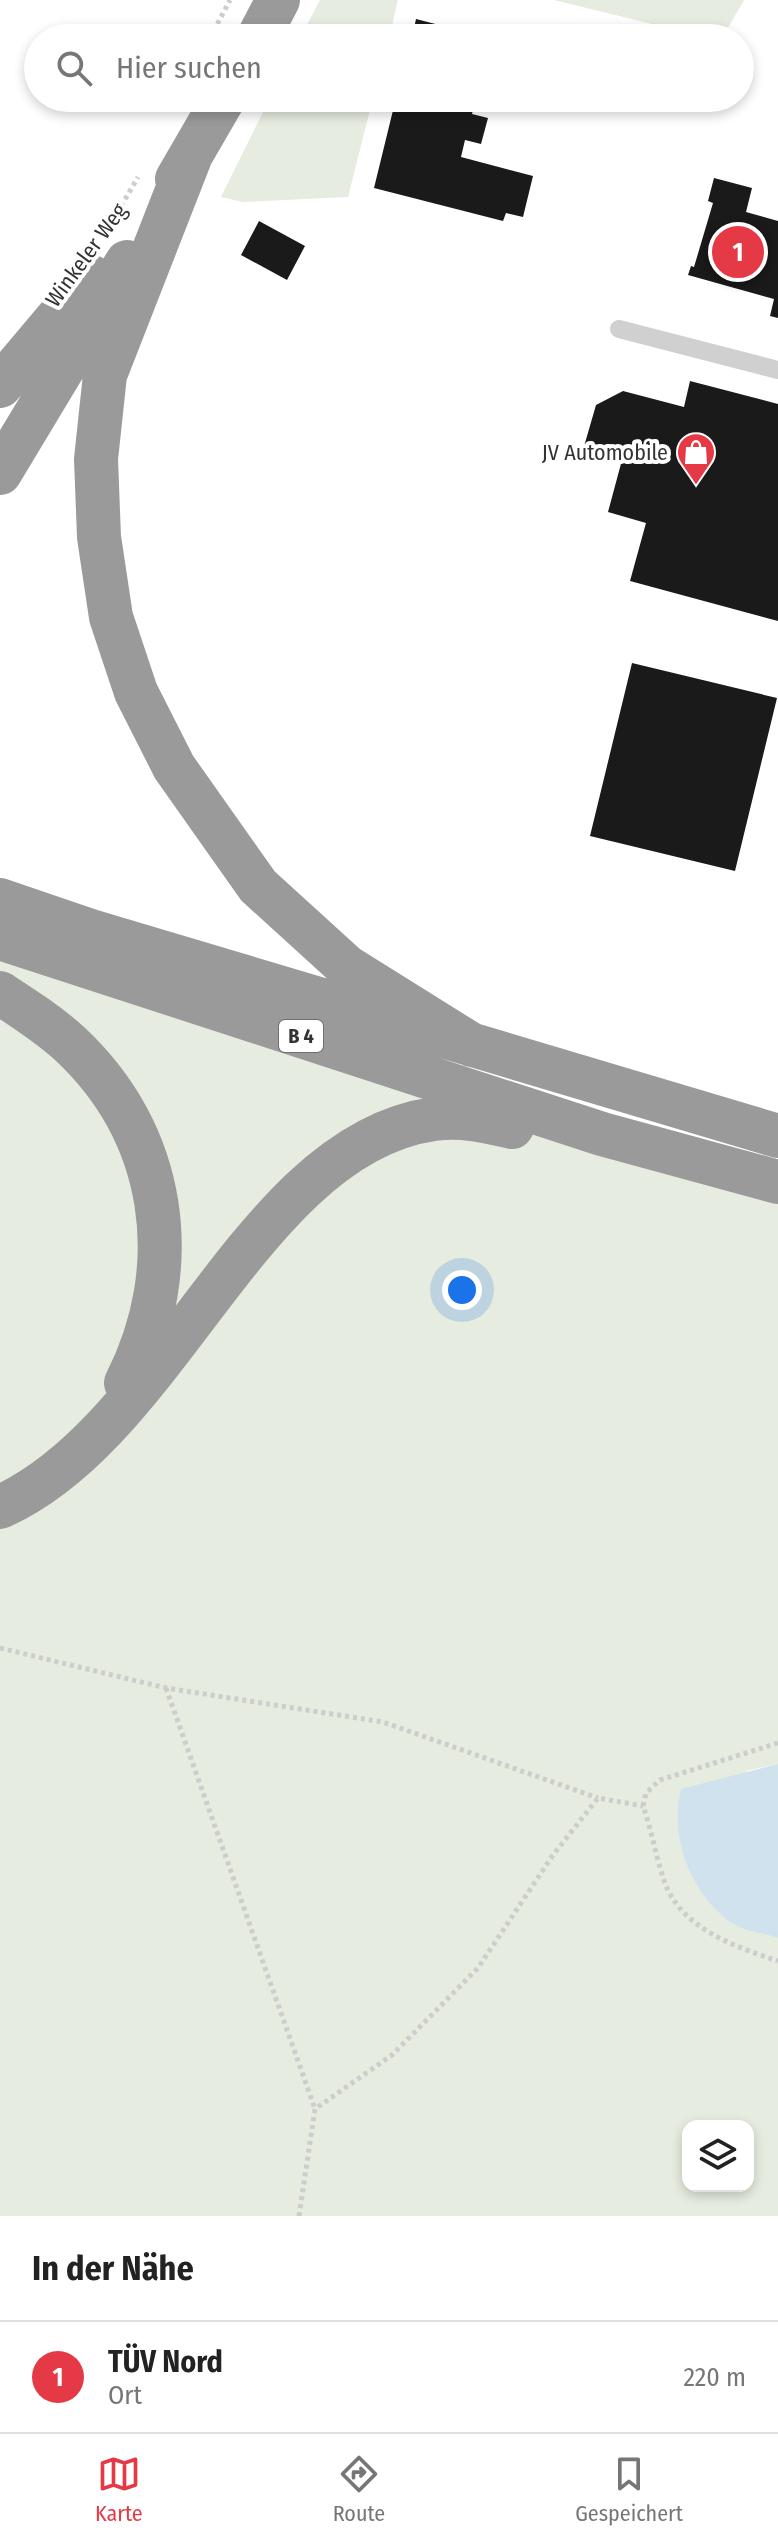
<!DOCTYPE html>
<html lang="de">
<head>
<meta charset="utf-8">
<style>
  body { margin:0; font-family:"Fira Sans Condensed",sans-serif; background:#f6f6f6; color:#222 }
  .controls { position:absolute; right:24px; bottom:24px; display:grid; overflow:hidden; border-radius:16px; box-shadow:0 4px 12px #0003 }
  .controls button { width:72px; height:72px; display:grid; place-items:center; padding:0; border:0; border-bottom:2px solid #e0e0e0; background:#fff; color:#222; font:40px sans-serif }
  .you { position:absolute; left:462px; top:1290px; width:28px; height:28px; margin:-20px; border:6px solid #fff; border-radius:50%; background:#1a73e8; box-shadow:0 0 0 12px #1a73e833 }
  .badge { display:grid; place-items:center; width:52px; height:52px; border-radius:50%; background:#e63946; color:#fff; font-size:26px; font-weight:700 }
  .pin { position:absolute; translate:-50% -50%; border:4px solid #fff; box-shadow:0 2px 8px #0006 }
  .list { margin:0; padding:0; list-style:none }
  h2 { display:flex; justify-content:space-between; align-items:center; height:104px; margin:0; padding:0 32px; font-size:34px }
  h2 small { font-size:26px; font-weight:400; color:#767676 }
  .list li { display:grid; grid-template-columns:52px 1fr auto; gap:24px; align-items:center; box-sizing:border-box; height:112px; padding:0 32px; border-top:2px solid #e0e0e0 }
  .list b { display:block; font-size:30px; white-space:nowrap }
  .list p { margin:0; font-size:26px; white-space:nowrap; color:#767676 }
  .list em { font-size:26px; font-style:normal; color:#767676 }
  .icon { flex:none; width:44px; height:44px; fill:none; stroke:currentColor; stroke-width:2; stroke-linecap:round; stroke-linejoin:round }
  .map { position:relative; flex:none; width:778px; height:2216px; overflow:hidden }
  .search { position:absolute; background:#fff; box-shadow:0 4px 12px #0003; left:24px; right:24px; top:24px; height:88px; display:flex; align-items:center; gap:20px; box-sizing:border-box; padding:0 28px; border-radius:44px; color:#767676; font-size:30px }
  .sheet { height:216px; background:#fff }
  nav { display:flex; justify-content:space-around; align-items:center; box-sizing:border-box; height:112px; border-top:2px solid #e0e0e0; background:#fff; font-size:22px; color:#767676 }
  nav a { display:grid; justify-items:center; gap:4px }
  nav .on { color:#e63946 }
  .map>svg:first-child { display:block }
</style>
</head>
<body>
<div class="map">
<svg width="778" height="2216" viewBox="0 0 778 2216">
  <rect width="100%" height="100%" fill="#fff"/>
  <path fill="#e6ecdf" fill-rule="evenodd" d="M320,0H398L389,38H300Z
    M554,0H744L722,38H709Z
    M270,98H373L348,197L243,202L221,197Z
    M0,938L778,1176V1764L746,1771L732,1924L778,1938V2216H0ZM688,2126H748V2186H688Z"/>
  <path fill="#cfe2ee" d="M778,1764V1938C764,1933 742,1931 730,1922C690,1892 669,1837 681,1789Z"/>
  <path fill="#1a1a1a" d="M416,19L486,37V38H412Z
    M396,98H476L472,114L488,118L481,144L465,140L461,157L533,176L523,217L506,213L503,221L374,188Z
    M714,178L752,188L746,212L778,221V318L770,316L774,299L688,275L691,266L694,267L713,203L708,201Z
    M259,221L305,246L287,280L241,255Z
    M690,381L778,404V621L630,581L646,523L608,512L622,460L583,450L596,405L623,391L684,407Z
    M632,663L777,698L735,871L590,836Z"/>
  <g fill="none" stroke-linecap="round" stroke-linejoin="round">
    <path stroke="#cdcdcd" stroke-width="5" stroke-dasharray="4 4" stroke-linecap="butt" d="M210,38L230,0
      M109,227L138,177
      M0,1648L166,1688L383,1722L598,1798
      M166,1688L315,2109
      M778,1743L660,1780L646,1793L643,1806C652,1831 656,1858 665,1883C682,1929 736,1947 778,1961
      M299,2216L315,2109L392,2055L478,1968L553,1855L598,1798L643,1806"/>
    <path stroke="#d0d0d0" stroke-width="18" d="M619,329L778,370"/>
    <path stroke="#9a9a9a" stroke-width="44" d="M258,38L278,0
      M191,155L105,375L96,459L99,537L111,617L136,692L174,767L258,886L347,967L472,1045
      M177,179L224,98
      M0,386L92,277
      M0,473L127,262
      M0,900L91,931L778,1136
      M0,938L602,1134L778,1182
      M0,993C23,1008 48,1024 69,1043C167,1134 185,1266 126,1383
      M0,1507C169,1432 252,1144 434,1119C461,1115 486,1121 512,1127"/>
  </g>
  <defs>
    <symbol id="shop-pin" viewBox="-11 -11 22 30"><path d="M0 17L-7.5 6A9.5 9.5 0 1 1 7.5 6Z" fill="#e63946" stroke="#fff"/><path d="M-5-2.5h2.3a2.7 3.5 0 0 1 5.4 0H5L5.5 6h-11ZM-1.5-2.5h3a1.5 2.3 0 0 0-3 0Z" fill="#fff"/></symbol>
  </defs>
  <g fill-rule="evenodd">
    <use href="#shop-pin" x="674" y="430" width="44" height="60"/>
  </g>
  <g text-anchor="middle" dominant-baseline="central" stroke-width="8" stroke-linejoin="round" paint-order="stroke">
    <rect fill="#fff" stroke="#707070" stroke-width="2" x="279" y="1020" width="44" height="32" rx="6"/>
    <g font-size="20" font-weight="bold" fill="#333">
      <text x="301" y="1036">B 4</text>
    </g>
    <g font-size="22" fill="#333" stroke="#fff">
      <text transform="translate(86 255) rotate(-54)">Winkeler Weg</text>
    </g>
    <g font-size="22" fill="#333" stroke="#fff" text-anchor="end">
      <text x="668" y="452">JV Automobile</text>
    </g>
  </g>
</svg>
<div class="controls">
<button><svg class="icon" aria-label="layers" viewBox="0 0 24 24"><path d="M12 4l9 5-9 5-9-5zM3 14l9 5 9-5"/></svg></button>
</div>
<div class="you"></div>
<div class="pin badge" style="left:738px;top:252px">1</div>
<div class="search"><svg class="icon" aria-label="search" viewBox="0 0 24 24"><circle cx="10" cy="10" r="6"/><path d="M15 15l6 6"/></svg>Hier suchen</div>
</div>
<section class="sheet">
<h2>In der Nähe<small></small></h2>
<ul class="list">
<li><span class="badge">1</span><div><b>TÜV Nord</b><p>Ort</p></div><em>220 m</em></li>
</ul>
</section>
<nav>
<a class="on"><svg class="icon" aria-label="map" viewBox="0 0 24 24"><path d="M3 6l6-2 6 2 6-2v14l-6 2-6-2-6 2zM9 4v14M15 6v14"/></svg>Karte</a>
<a><svg class="icon" aria-label="directions" viewBox="0 0 24 24"><path d="M12 3l9 9-9 9-9-9zM9 14v-3h6M13 9l2 2-2 2"/></svg>Route</a>
<a><svg class="icon" aria-label="saved" viewBox="0 0 24 24"><path d="M7 4h10v16l-5-4-5 4z"/></svg>Gespeichert</a>
</nav>
</body>
</html>
